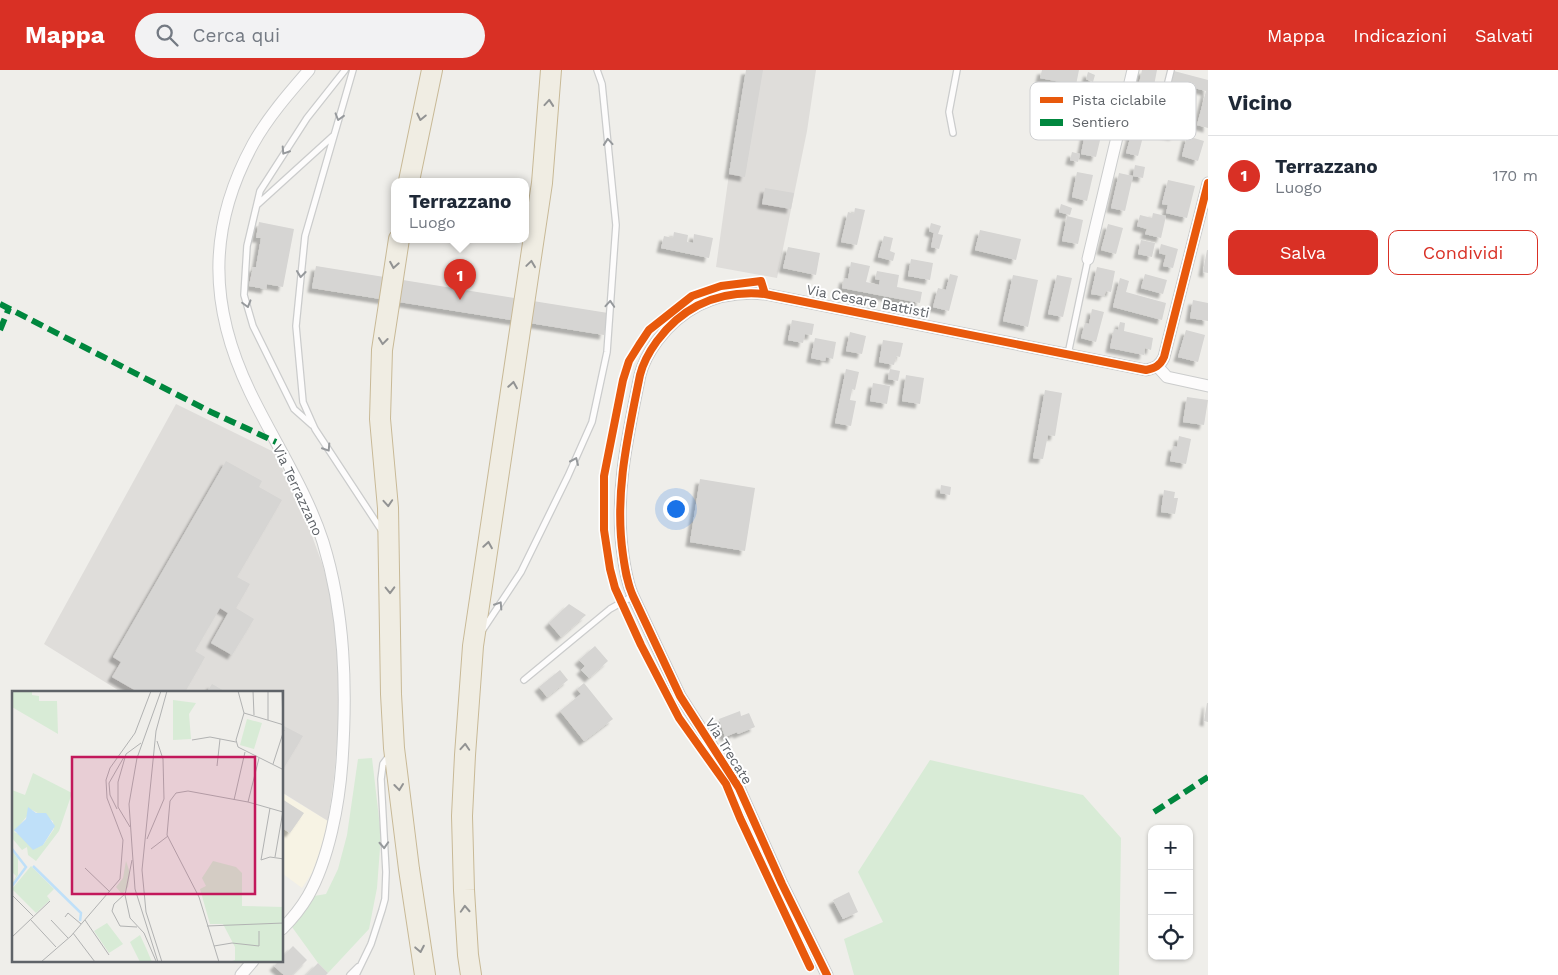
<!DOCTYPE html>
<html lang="it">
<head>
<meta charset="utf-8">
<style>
  body { margin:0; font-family:"Work Sans",sans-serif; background:#f2f2f3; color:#1f2937 }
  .controls { position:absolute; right:15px; bottom:15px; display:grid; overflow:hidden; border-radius:10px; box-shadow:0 1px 4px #0004 }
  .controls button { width:45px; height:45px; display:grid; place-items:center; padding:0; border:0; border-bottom:1px solid #e0e1e3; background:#fff; color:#1f2937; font:25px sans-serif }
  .you { position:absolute; left:675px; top:438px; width:18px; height:18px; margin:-12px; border:4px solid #fff; border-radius:50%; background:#1a73e8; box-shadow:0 0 0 8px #1a73e833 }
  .badge { display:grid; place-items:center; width:32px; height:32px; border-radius:50%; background:#d93025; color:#fff; font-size:16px; font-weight:700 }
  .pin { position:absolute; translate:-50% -41px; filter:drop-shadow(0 1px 2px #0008) }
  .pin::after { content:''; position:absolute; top:26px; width:18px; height:15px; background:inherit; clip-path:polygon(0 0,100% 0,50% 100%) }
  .popup { position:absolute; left:391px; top:108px; width:138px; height:65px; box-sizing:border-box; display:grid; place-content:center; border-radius:10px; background:#fff; filter:drop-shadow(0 1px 4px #0005); font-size:16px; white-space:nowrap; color:#747a83 }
  .popup b { font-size:19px; color:#1f2937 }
  .popup::after { content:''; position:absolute; left:50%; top:100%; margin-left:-10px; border:10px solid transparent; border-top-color:#fff }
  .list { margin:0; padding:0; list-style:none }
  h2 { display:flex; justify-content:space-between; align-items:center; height:65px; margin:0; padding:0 20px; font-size:21px }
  h2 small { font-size:16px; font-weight:400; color:#747a83 }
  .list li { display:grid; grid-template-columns:32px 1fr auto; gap:15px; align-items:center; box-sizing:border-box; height:80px; padding:0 20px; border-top:1px solid #e0e1e3 }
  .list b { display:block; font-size:19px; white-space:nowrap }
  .list p { margin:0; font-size:16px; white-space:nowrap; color:#747a83 }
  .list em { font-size:16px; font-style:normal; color:#747a83 }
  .actions { display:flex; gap:10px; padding:15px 20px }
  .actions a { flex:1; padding:11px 0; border:1px solid #d93025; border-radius:10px; text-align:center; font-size:18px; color:#d93025 }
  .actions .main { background:#d93025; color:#fff }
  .icon { flex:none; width:28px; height:28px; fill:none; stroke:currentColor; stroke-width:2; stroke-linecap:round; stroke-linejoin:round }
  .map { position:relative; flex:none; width:1208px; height:905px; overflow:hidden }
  header { display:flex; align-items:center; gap:30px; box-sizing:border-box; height:70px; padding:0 25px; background:#d93025; color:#fff }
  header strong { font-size:24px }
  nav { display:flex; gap:28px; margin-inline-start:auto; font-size:18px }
  .search { width:350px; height:45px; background:#f2f2f3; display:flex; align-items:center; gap:12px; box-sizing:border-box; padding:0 18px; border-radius:28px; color:#747a83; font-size:19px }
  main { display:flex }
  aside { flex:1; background:#fff }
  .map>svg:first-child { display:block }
</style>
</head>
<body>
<header>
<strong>Mappa</strong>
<div class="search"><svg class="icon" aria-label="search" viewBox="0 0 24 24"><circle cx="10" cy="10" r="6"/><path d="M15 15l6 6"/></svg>Cerca qui</div>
<nav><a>Mappa</a><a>Indicazioni</a><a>Salvati</a></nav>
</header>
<main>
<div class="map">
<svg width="1208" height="905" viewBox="0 0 1208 905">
  <defs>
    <filter id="shadow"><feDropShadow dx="-4.5" dy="4.5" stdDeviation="1" flood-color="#0004"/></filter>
  </defs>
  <rect width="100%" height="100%" fill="#efeeea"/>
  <path fill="#f7f3e4" d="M282,723L328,751L322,776L312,803L302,818L283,804Z"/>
  <path fill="#dfddda" d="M747,0H816L807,61L777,208L716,197L729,104Z
    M176,334L274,382L301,436L323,496L334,540L339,613L338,661L334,707L328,751L283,723L282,622H121L44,574Z"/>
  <path fill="#d8ebd6" d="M372,688L381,765L377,818L369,859L328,903L318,893L292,857L314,826L326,824L338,799L347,765L358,689Z
    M930,690L1083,725L1121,768L1119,905H854L844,869L883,852L858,802Z"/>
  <path fill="#d6d5d3" filter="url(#shadow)" d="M746,0H763L745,107L729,104Z
    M1042,0H1079L1076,15L1040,8Z
    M1142,0H1157L1151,31L1136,28Z
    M1174,1L1208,10V58L1197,55L1206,21L1171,12Z
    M1088,2L1095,5L1093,12L1086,9Z
    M1094,12L1113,17L1107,43L1088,39Z
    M1170,34L1186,39L1183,50L1166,45Z
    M1131,47L1147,51L1138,86L1126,83L1131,65L1127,64Z
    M1167,54L1177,57L1174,66L1164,64Z
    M1086,59L1102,62L1096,87L1081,84Z
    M1187,66L1204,71L1198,91L1182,86Z
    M1072,82L1080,84L1078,92L1070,90Z
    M1135,95L1145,97L1143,108L1133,106Z
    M1077,102L1093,105L1087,131L1072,127Z
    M1119,103L1133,106L1125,141L1111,138Z
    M1168,110L1195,116L1187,148L1166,143L1168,135L1162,134Z
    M765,118L794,123L791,139L762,134Z
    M1061,134L1072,138L1070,145L1059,142Z
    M855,138L865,140L857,175L841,172L848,142L854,144Z
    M1153,143L1166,146L1161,168L1145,164L1147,159L1137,156L1140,145L1152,148Z
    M1067,146L1083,150L1078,174L1062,171Z
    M259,152L294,159L283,217L267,214L266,219L249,216L253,197H256L261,168H256Z
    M931,153L941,156L938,164L943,165L939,179L931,177L934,163L929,161Z
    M1108,154L1123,158L1116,184L1101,180Z
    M980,160L1021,169L1016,190L975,180Z
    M674,162L688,165L687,172L693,173L694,164L713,168L709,188L661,178L664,166L673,168Z
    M884,166L893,168L890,181L895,183L893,191L878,187Z
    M1141,170L1155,173L1152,187L1138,184Z
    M1161,174L1178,179L1173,198L1163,196L1166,185L1159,183Z
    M788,177L820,183L816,205L783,198Z
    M1207,180H1208V203L1203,202Z
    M911,189L933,193L930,210L908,206Z
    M851,192L870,196L866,212L879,215L880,210L875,209L877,201L899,205L897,217L922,222L920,233L842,218L844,208L848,209Z
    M316,196L608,243L604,265L312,218Z
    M1097,197L1115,201L1111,222L1106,221L1104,226L1091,224Z
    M950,204L958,206L949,241L933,237L938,218L946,220Z
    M1145,204L1167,210L1163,224L1141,218Z
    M1013,205L1038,210L1028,257L1003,251Z
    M1057,205L1072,208L1063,247L1048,244Z
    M1120,208L1129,211L1126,222L1166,233L1162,250L1113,237Z
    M1193,230L1208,233V251L1190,248Z
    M1092,239L1104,242L1096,272L1081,268L1085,253L1089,254Z
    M792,250L814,254L812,265L805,264L803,273L788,270Z
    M1120,252L1125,253L1124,261L1153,268L1151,280L1145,278L1144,285L1110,278L1114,259L1118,260Z
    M1186,260L1205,265L1198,292L1178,287Z
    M850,262L866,266L862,284L846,281Z
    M815,268L836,272L833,289L826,287L825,291L811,288Z
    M883,270L903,273L900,287L896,286L894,295L879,292Z
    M846,299L859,302L855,320L852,319L850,330L856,331L851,356L835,353Z
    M890,299L900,301L898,311L888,309Z
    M906,305L924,308L920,334L902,331Z
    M873,313L890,316L887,334L870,331Z
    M1045,320L1062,323L1055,366L1048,365L1043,389L1033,388Z
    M1187,327L1208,330L1204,355L1183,352Z
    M1179,366L1191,369L1186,394L1170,391L1173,376L1177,377Z
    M226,391L262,411L259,417L282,430L237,507L250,514L236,538L254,549L232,585L211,573L228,543L220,538L195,581L205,587L185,622H138L112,607L121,592L113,587Z
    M700,409L755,418L745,481L690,472Z
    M941,415L951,417L950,425L940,423Z
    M1164,420L1175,422L1174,428H1178L1175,444L1161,442Z
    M569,534L586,545L561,567L549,553Z
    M595,576L608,591L589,608L581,600L585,596L579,590Z
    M560,600L568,610L547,627L539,617Z
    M584,613L613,649L584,671L560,641L581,624L577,619Z
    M212,614L226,622H207Z
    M1207,633H1208V652L1204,651Z
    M740,641L741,646L749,643L755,657L738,664L737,662L725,667L719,649Z
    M282,655L303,666L282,701Z
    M282,729L304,743L290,763L282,758Z
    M849,822L858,842L843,849L833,830Z
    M293,876L307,890L292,905H284L274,896L279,891H282V887Z
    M318,893L328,903L326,905H306Z"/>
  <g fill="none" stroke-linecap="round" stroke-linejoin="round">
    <defs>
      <path id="lane" d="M353,0L305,166L296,256L303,332L315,359L382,461
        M1164,28L1171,0
        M953,63L949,42L957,0
        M257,135L333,66
        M1068,284L1088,189
        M312,355L294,339L253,256L244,225L247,176L260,121L307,48L345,0
        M482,561L521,502L568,406L592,352L607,282L616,155L602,14L597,0
        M524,610L610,539L633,526
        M350,905L358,897
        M356,905L371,874L382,840L385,829L386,802L381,709L383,694L389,686"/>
      <path id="street" d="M1088,189L1133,0
        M1158,297L1167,307L1208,316
        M282,859C292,849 301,838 308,826C329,789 339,734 342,692C347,618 345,543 323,472C306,419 274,372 250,322C209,237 207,158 253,74C268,47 289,23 309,0
        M241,905L253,891
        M827,905L782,814L739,718L680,626L633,526C627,513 625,499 623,485C614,424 628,365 640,305C643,293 649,282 657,271C684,235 721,220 765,224L1146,300C1155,298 1160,296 1164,287L1208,113"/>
      <path id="highway" d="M409,111L432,0
        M399,169L382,280L380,349L388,438L391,624L394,678L409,799L425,905
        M471,905L468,885L464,820L462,746L465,685L473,576L542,113L551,0"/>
    </defs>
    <use href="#lane" stroke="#cbcccc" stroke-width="8"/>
    <use href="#street" stroke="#cbcccc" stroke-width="13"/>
    <use href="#highway" stroke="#c8b996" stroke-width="22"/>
    <use href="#lane" stroke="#fdfcfc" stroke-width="5.5"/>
    <use href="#street" stroke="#fdfcfc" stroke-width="11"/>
    <use href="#highway" stroke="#f0ede3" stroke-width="20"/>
    <path stroke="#00873e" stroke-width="6" stroke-dasharray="12 6" stroke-linecap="butt" d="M0,234L211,342L276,372
      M0,260L9,238
      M1154,742L1208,707"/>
    <defs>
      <path id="cycleway" d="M765,224L761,211L721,216L692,226L649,260L639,275L629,291L623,310L604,406V460L610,499L615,518L641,575L679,648L726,714L740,748L810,897
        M827,905L782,814L739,718L680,626L633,526C627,513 625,499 623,485C614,424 628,365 640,305C643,293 649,282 657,271C684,235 721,220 765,224L1146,300C1155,298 1160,296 1164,287L1208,113"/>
    </defs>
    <use href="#cycleway" stroke="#fff" stroke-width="11"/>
    <use href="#cycleway" stroke="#e8590c" stroke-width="8"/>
  </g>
  <defs><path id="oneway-chevron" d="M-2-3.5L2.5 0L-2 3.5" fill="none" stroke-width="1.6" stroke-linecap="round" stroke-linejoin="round" transform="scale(1.25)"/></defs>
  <g stroke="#929393">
    <use href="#oneway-chevron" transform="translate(549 33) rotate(-85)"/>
    <use href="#oneway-chevron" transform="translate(421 47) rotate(102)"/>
    <use href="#oneway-chevron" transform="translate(531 194) rotate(-82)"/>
    <use href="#oneway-chevron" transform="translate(394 195) rotate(100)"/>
    <use href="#oneway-chevron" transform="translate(383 271) rotate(97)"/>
    <use href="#oneway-chevron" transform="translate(513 315) rotate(-81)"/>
    <use href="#oneway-chevron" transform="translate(388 433) rotate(86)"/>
    <use href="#oneway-chevron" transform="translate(488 475) rotate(-81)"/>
    <use href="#oneway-chevron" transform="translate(390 520) rotate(89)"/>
    <use href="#oneway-chevron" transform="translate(465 677) rotate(-86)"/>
    <use href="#oneway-chevron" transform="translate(399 717) rotate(83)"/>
    <use href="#oneway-chevron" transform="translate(465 839) rotate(-93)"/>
    <use href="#oneway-chevron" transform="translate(420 879) rotate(79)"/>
  </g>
  <g stroke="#96999c">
    <use href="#oneway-chevron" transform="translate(339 47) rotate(107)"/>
    <use href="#oneway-chevron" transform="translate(608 72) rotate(-95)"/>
    <use href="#oneway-chevron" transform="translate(285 81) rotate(123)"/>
    <use href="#oneway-chevron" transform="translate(301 204) rotate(96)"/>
    <use href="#oneway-chevron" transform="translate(247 234) rotate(74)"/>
    <use href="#oneway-chevron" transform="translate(610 234) rotate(-86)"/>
    <use href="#oneway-chevron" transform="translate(327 378) rotate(57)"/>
    <use href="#oneway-chevron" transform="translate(575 391) rotate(-66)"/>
    <use href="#oneway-chevron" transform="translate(499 535) rotate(-57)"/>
    <use href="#oneway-chevron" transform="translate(384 775) rotate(87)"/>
  </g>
  <g text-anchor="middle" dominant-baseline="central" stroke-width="4" stroke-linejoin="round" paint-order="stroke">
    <g font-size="14" fill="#5f6368" stroke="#fff">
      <text transform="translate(868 231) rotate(11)">Via Cesare Battisti</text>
      <text transform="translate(298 420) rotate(65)">Via Terrazzano</text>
      <text transform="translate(729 681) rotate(58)">Via Trecate</text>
    </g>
  </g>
  <g transform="translate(12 621)">
    <rect width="271" height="271" fill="#efeeea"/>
    <path d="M0,0H20V4L27,5V10H45L46,43L0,16ZM161,9L184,12L177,23L179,48L161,49ZM235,28L250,32L242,58L228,54ZM21,82L60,102L47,140L24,170L16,164L15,156L10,159L0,147V99L13,104ZM20,119L41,130L42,138L31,154L2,141ZM0,160L6,168V184L0,193L4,185L0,181ZM114,170L118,182L116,196L110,203L104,196L111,187ZM201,170L224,176L230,182V215L271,216V271H218L223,269V256L211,233H198L188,198L194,195L190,187ZM19,175L42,198L35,205L38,209L24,222L0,198ZM95,232L111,253L97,262L82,240ZM128,244L134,257L140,271H128L118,251Z" fill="#d8ebd6" fill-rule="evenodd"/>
    <path d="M16,116L24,122H34L43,135L31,154L21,159L2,139L14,128Z" fill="#bfe0f9"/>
    <path fill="none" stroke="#bfe0f9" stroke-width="2.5" d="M0,158L14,176L0,195M21,175L69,222L68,230"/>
    <path fill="none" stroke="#b1b2b2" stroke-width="1" d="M226,0L232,22L224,49L226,56L272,79M241,0L242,24M270,0L271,34M232,22L272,34M256,29V0M180,49L198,46L224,51M261,73L272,39M205,75L208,48M222,109L233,61M236,111L247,67M258,117L249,169L258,166L272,168M105,118L98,104L97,92L112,66M118,136L106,116V91L114,63L129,52M135,148L152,108L151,68L145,50M139,158L156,145M263,166L271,120M120,169L113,204L118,227L132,242L144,270M73,177L98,201M114,202L102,213L100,220L108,235L125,236M0,204L21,225M53,226L56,222L69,233M18,228L44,256M39,229L56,247M73,229L97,264M195,235L272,232M61,242L83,271M0,246L38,210M202,255L220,252L247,255V240M29,271L59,245L108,188L111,149L95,107L94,89L98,77L123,42L139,0M146,271L123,198L117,113L125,67L149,0M150,271L134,221L130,179L144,40L155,0M207,271L187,206L155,144L158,110L164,102L176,100L236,111L271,121"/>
    <path fill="#c2185b" fill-opacity="0.15" stroke="#c2185b" stroke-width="2.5" d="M60,66H243V203H60Z"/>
    <rect width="271" height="271" fill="none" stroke="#5f6368" stroke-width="2.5"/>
  </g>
  <rect x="1030" y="12" width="166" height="58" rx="8" fill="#fff" stroke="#cfd0d2" stroke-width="1"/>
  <rect x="1040" y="27" width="23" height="6" fill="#e8590c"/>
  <rect x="1040" y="49" width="23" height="7" fill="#00873e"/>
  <g font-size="14" fill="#5f6368">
    <text x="1072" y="35">Pista ciclabile</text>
    <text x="1072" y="57">Sentiero</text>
  </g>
</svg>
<div class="controls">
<button>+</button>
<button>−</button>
<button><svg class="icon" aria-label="locate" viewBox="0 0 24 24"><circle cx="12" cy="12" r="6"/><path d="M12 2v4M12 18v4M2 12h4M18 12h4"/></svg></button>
</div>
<div class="you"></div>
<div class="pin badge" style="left:460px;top:230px">1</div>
<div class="popup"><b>Terrazzano</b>Luogo</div>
</div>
<aside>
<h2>Vicino<small></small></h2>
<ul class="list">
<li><span class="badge">1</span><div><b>Terrazzano</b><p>Luogo</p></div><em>170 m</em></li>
</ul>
<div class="actions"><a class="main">Salva</a><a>Condividi</a></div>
</aside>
</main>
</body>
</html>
